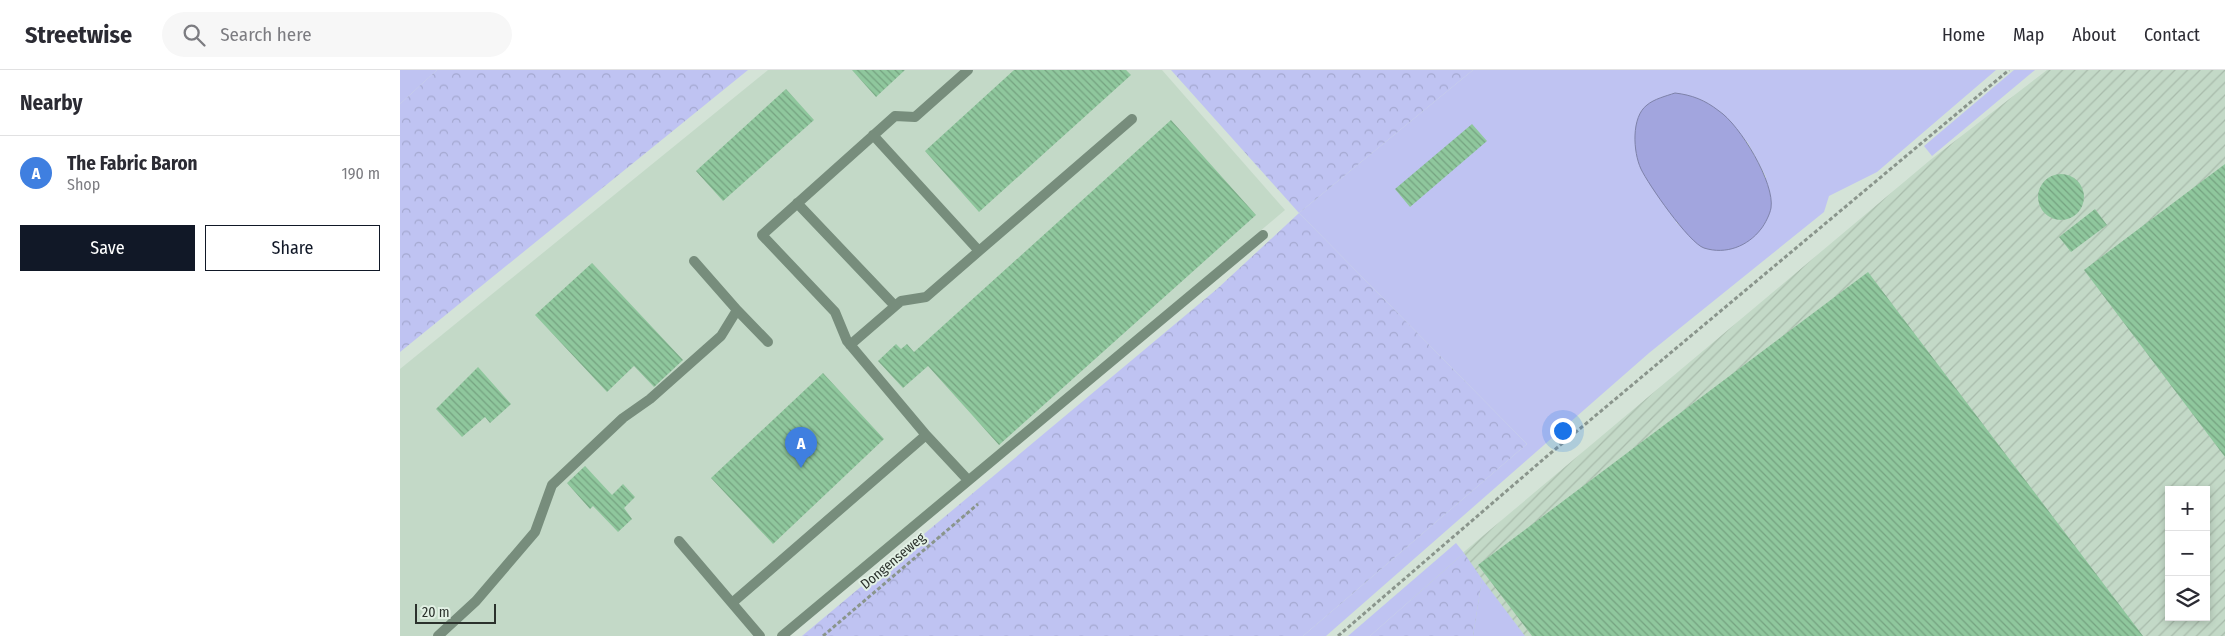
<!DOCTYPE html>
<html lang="en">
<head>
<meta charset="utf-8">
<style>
  body { margin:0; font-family:"Fira Sans Condensed",sans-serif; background:#f7f7f7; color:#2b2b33 }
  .controls { position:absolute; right:15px; bottom:15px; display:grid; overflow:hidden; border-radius:0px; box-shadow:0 2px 8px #0003 }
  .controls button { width:45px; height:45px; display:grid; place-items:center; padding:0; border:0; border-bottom:1px solid #e1e1e2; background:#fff; color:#2b2b33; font:25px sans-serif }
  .scale { position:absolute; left:15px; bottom:12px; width:81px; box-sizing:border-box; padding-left:5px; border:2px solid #2b312c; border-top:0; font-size:14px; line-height:18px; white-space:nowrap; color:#2b312c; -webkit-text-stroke:4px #e1f0e4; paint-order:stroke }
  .you { position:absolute; left:1162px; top:360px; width:18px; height:18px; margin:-12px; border:4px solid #fff; border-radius:50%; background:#1a73e8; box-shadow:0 0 0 8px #1a73e833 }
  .badge { display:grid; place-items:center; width:32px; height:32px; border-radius:50%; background:#111827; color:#fff; font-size:16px; font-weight:700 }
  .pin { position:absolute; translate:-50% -41px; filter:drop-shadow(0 1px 2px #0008) }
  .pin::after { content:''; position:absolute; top:26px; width:18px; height:15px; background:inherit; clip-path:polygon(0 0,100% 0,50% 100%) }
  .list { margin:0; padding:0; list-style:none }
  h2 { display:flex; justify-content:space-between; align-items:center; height:65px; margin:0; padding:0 20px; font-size:21px }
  h2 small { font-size:16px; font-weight:400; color:#7c7c81 }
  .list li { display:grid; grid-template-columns:32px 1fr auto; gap:15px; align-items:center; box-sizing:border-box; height:75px; padding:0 20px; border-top:1px solid #e1e1e2 }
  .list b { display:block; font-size:19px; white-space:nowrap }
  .list p { margin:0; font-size:16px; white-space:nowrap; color:#7c7c81 }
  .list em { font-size:16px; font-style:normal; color:#7c7c81 }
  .actions { display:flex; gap:10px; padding:15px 20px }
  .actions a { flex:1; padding:11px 0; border:1px solid #111827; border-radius:0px; text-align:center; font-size:18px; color:#111827 }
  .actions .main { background:#111827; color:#fff }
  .icon { flex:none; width:28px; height:28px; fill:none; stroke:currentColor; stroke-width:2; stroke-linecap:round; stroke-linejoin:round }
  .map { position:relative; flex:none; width:1825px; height:566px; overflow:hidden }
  header { display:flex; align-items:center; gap:30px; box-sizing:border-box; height:70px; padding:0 25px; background:#fff; border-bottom:1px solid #e1e1e2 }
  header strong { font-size:24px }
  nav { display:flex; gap:28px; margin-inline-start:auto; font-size:18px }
  .search { width:350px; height:45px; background:#f7f7f7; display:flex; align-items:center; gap:12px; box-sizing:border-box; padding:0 18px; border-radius:28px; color:#7c7c81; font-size:19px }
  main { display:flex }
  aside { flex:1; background:#fff }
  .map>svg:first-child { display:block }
</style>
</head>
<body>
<header>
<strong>Streetwise</strong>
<div class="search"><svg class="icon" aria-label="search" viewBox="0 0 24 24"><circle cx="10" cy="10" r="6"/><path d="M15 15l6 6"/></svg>Search here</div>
<nav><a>Home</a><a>Map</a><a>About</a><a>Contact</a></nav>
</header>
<main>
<aside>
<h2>Nearby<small></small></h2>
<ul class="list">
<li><span class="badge" style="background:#3f7fe0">A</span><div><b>The Fabric Baron</b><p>Shop</p></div><em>190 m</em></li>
</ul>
<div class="actions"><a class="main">Save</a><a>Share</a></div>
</aside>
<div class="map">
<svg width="1825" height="566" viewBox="0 0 1825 566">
  <defs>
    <pattern id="industrial-furrows" width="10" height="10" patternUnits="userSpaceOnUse" patternTransform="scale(1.25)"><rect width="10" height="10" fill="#c3d9c7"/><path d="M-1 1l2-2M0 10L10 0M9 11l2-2" fill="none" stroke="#a8bbab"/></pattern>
    <pattern id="forest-crowns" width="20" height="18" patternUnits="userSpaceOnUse" patternTransform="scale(1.25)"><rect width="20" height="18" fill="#bfc3f2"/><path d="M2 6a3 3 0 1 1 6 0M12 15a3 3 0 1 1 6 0" fill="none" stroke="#a4a8d0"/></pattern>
    <pattern id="building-back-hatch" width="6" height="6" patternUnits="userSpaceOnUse" patternTransform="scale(1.25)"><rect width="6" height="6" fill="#8fc79d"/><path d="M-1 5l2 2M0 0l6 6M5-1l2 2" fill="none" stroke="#75a280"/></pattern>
  </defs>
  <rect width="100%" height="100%" fill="#d4e3d7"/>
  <path fill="#c3d9c7" d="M368,0H762L885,140L380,566H0V299Z"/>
  <path fill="url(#industrial-furrows)" fill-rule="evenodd" d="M1647,0H1825V566H1039L1009,528L1529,91ZM1769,420H1806V547H1769Z"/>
  <path fill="#bfc3f2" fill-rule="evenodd" d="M0,0H37L0,34Z
    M1073,0H1596L1477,102L1429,126L1424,142L1249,283L926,566H903L1127,374L899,143ZM1321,42L1348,73L1366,107L1330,179L1303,178L1276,152Z
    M1614,0H1635L1532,86L1524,76Z
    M1056,473L1064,483L970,566H948Z
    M1082,509L1125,566H1073Z"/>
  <path fill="url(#forest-crowns)" d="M37,0H348L0,282V34Z
    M771,0H1073L899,143L1127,374L903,566H402L817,219L899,143Z
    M1064,483L1082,509L1073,566H970Z"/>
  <path fill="#a2a5de" stroke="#7e82a9" d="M1275,23C1292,25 1305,30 1319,41C1340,55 1375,113 1371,138C1370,144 1365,154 1361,159C1348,176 1326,185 1304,178C1289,173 1248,114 1241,99C1233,82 1231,47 1247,35C1254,29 1266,26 1275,23Z"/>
  <path fill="url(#building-back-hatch)" d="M452,0H505L476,27Z
    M614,0H726L731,5L579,142L525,81Z
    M386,19L414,50L323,131L296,101Z
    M771,50L856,145L599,375L528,296L503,318L478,291L496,274L501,279L507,274L514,282Z
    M1072,54L1087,71L1010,137L995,119Z
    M1825,94V387L1684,200Z
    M1638 127a23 23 0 1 1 46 0a23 23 0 1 1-46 0Z
    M1695,139L1707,155L1671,182L1659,167Z
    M192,193L283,290L254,317L234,296L207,322L135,245Z
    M1468,202L1743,566H1132L1078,495Z
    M78,297L111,334L90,353L85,347L62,367L36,339Z
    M423,303L484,369L373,474L311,408Z
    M185,396L212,425L223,414L235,427L224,438L232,449L218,462L193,436L190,439L167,413Z"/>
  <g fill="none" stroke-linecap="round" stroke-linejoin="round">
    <path stroke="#8a958c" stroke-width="3" stroke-dasharray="4 2.5" stroke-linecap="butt" d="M423,566L578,434
      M938,566L1146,387L1609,0"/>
    <path stroke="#778d7c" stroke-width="10" d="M397,133L495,236
      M579,181L732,49
      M337,240L368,272
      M450,275L501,231L526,227L579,181L473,65
      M526,365L447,271L435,242L362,165L495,46L515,47L568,0
      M279,471L360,566
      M332,533L526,365L568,410
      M38,566L76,531L135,462L152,415L223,348L250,329L321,266L337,240L294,191
      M382,566L863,165"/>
  </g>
  <g text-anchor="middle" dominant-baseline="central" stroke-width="4" stroke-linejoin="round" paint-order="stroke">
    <g font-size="14" fill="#2b312c" stroke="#e1f0e4">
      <text transform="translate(493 491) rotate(-40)">Dongenseweg</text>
    </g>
  </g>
</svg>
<div class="controls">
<button>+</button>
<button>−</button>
<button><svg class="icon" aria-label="layers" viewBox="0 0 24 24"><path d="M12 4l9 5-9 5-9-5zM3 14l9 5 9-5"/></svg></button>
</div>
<div class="scale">20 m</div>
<div class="you"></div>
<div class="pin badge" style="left:401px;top:398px;background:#3f7fe0">A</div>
</div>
</main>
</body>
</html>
